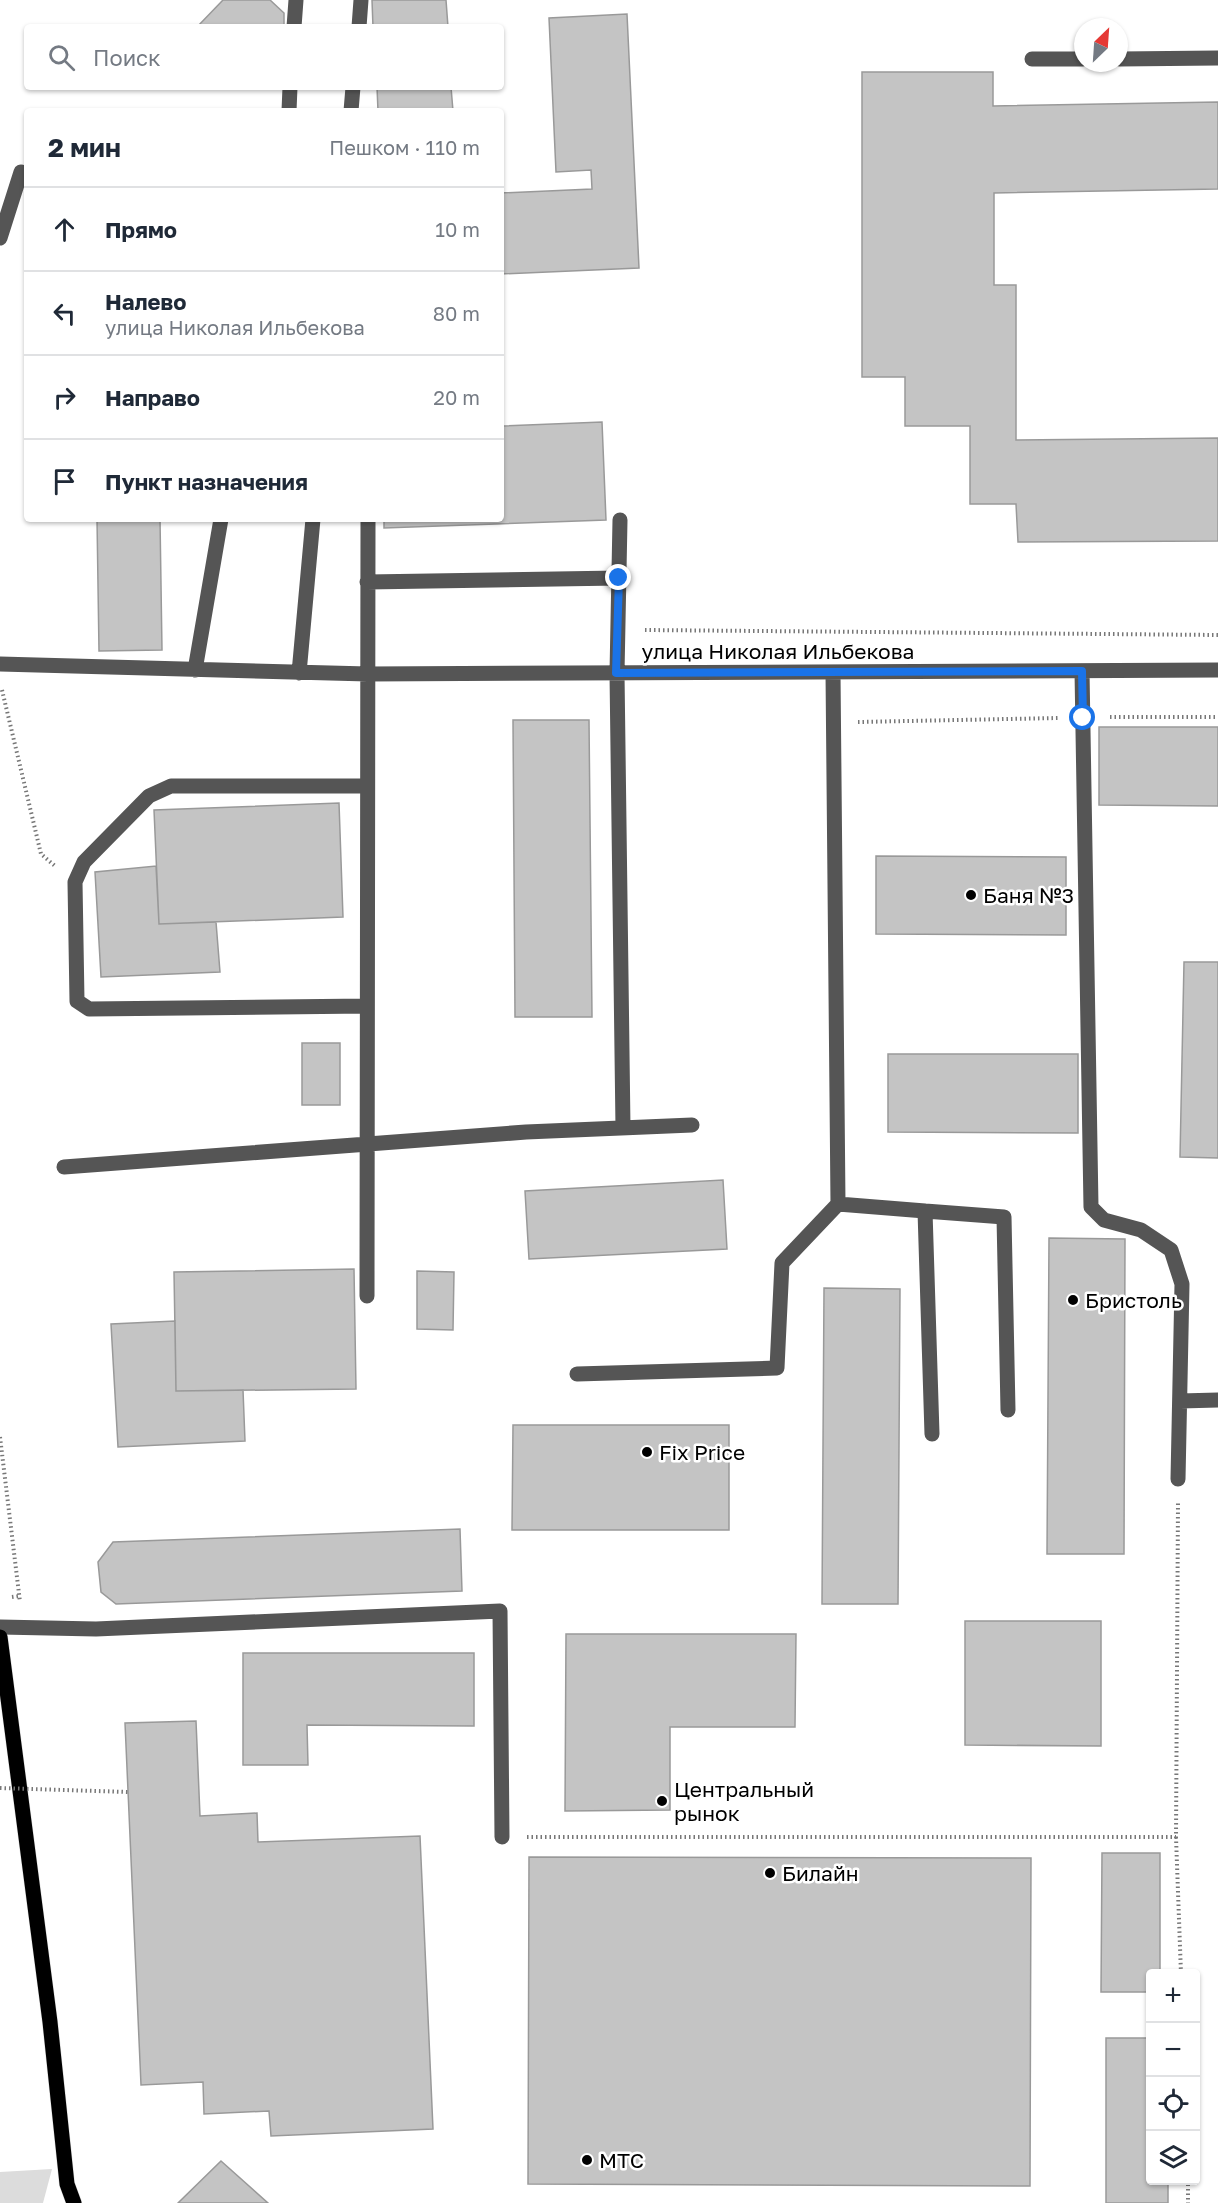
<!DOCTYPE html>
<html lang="ru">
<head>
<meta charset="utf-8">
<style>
  body { margin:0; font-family:"Golos Text",sans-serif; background:#f2f2f3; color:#1f2937 }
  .controls { position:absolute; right:18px; bottom:18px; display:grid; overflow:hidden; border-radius:6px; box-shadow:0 2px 4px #0004 }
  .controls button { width:54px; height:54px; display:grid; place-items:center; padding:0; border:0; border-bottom:2px solid #e0e1e3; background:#fff; color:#1f2937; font:30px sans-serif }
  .compass { position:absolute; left:1074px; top:18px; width:54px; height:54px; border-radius:50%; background:#fff; box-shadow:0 2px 4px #0004; rotate:25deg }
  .stop { position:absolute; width:18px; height:18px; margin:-14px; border:4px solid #1a73e8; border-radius:50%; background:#fff }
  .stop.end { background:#1a73e8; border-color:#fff; box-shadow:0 2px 6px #0008 }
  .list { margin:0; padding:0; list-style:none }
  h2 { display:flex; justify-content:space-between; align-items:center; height:78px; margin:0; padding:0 24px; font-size:26px }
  h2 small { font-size:20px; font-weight:400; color:#747a83 }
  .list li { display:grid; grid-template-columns:39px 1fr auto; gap:18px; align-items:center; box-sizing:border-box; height:84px; padding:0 24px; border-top:2px solid #e0e1e3 }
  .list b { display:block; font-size:22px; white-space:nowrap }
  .list p { margin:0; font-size:20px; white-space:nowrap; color:#747a83 }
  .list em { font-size:20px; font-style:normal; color:#747a83 }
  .icon { flex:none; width:33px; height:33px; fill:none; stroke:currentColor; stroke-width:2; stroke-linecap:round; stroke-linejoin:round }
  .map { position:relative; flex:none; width:1218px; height:2203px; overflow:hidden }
  .search { position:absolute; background:#fff; box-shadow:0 2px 4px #0004; left:24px; top:24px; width:480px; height:66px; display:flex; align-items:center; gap:15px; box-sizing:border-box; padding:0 21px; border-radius:6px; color:#747a83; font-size:22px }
  .panel { position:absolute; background:#fff; box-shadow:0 2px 4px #0004; left:24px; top:108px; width:480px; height:414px; border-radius:6px }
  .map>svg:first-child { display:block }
</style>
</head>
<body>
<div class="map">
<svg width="1218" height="2203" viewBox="0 0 1218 2203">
  <rect width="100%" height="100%" fill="#fff"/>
  <path fill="#dcdcdc" d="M52,2169L43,2203H0V2172Z"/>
  <path fill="#c4c4c4" stroke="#999" stroke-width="1.5" d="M223,0H270L284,13V27H197Z
    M372,0H446L448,27H373Z
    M627,14L639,268L501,274V193L592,189L591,170L556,172L549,18Z
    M862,72H993V106L1218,102V189L994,193V285H1016V440L1218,438V541L1018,542L1016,504H970V426H905V377H862Z
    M377,87H451L453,111H378Z
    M602,422L606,520L384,528V519H501V426Z
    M97,519H160L162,650L99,651Z
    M513,720H589L592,1017H515Z
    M1099,727H1218V806L1099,805Z
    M339,803L343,917L159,924L154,810Z
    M876,856L1066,857V935L876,934Z
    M156,866L159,924L216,922L220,972L101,977L95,872Z
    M1184,962H1218V1158L1180,1157Z
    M302,1043H340V1105H302Z
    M888,1054H1078V1133L888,1132Z
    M723,1180L727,1249L529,1259L525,1191Z
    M1049,1238L1125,1239L1124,1554H1047Z
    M354,1269L356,1389L176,1391L174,1272Z
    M417,1271L454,1272L453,1330L417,1329Z
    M824,1288L900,1289L898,1604H822Z
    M175,1321L176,1391L243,1390L245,1441L118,1447L111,1324Z
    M513,1425H729V1530H512Z
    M460,1529L462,1591L116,1604L101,1592L98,1562L113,1542Z
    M965,1621H1101V1746L965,1745Z
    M566,1634H796L795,1727H670V1810L565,1811Z
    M243,1653H474V1726L307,1725L308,1765H243Z
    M196,1721L200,1816L257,1813L258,1842L420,1836L433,2129L271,2136L269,2111L204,2114L203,2082L141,2085L125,1723Z
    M1102,1853H1160V1974H1150V1992H1101Z
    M529,1857L1031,1858L1030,2186L528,2184Z
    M1106,2038H1150V2180H1168V2203H1106Z
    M221,2161L268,2203H178Z"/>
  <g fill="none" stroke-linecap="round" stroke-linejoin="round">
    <defs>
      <path id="major" d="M0,1637L50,2022L67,2184L74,2203"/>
    </defs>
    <use href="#major" stroke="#dbdbdb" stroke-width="16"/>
    <path stroke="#777" stroke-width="4" stroke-dasharray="1.5 3" stroke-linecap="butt" d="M645,630L1218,635
      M2,690L41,854L55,866
      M1110,717H1218
      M858,722L1058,718
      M0,1437L20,1602
      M12,1597L19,1596
      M527,1837H1176L1178,1503
      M1176,1837L1181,1974
      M1188,2180V2203"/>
    <path stroke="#555" stroke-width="15" d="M294,27L296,0
      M359,27L361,0
      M1032,59H1083
      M1119,59L1218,58
      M289,111L290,87
      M351,111L353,87
      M0,238L21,172
      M620,520L617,673L623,1128
      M367,582L619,578
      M0,664L368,674L1218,670
      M195,670L221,519
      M1082,671L1091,1207L1104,1220L1141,1230L1171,1250L1182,1284L1178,1479
      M299,673L313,519
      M367,1006L89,1009L77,1001L75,882L84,862L149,796L171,786H367
      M64,1167L526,1132L692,1125
      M838,1204L925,1211L932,1434
      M925,1211L1004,1217L1008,1410
      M367,1296L368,519
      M577,1374L777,1368L782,1263L838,1204L833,672
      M1180,1401L1218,1400
      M0,1627L96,1629L500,1611L502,1837"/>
    <use href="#major" stroke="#000" stroke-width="15"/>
    <path stroke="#777" stroke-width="4" stroke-dasharray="1.5 3" stroke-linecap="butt" d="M0,1788L128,1792"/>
  </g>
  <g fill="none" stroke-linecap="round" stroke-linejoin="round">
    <path stroke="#1a73e8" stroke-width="8" d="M619,578L616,673L1082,671L1083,718"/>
  </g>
  <g fill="#000" stroke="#fff" stroke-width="2">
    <circle cx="971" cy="895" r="6"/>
    <circle cx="1073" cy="1300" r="6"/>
    <circle cx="647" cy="1452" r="6"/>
    <circle cx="662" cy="1801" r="6"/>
    <circle cx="770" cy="1873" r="6"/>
    <circle cx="587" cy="2160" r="6"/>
  </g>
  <g text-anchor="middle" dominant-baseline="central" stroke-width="5" stroke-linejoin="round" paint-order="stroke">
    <g font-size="21" fill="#000" stroke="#fff">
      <text x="778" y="651">улица Николая Ильбекова</text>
    </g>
    <g font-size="21" fill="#000" stroke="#fff" text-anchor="start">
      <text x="983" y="895">Баня №3</text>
      <text x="1085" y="1300">Бристоль</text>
      <text x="659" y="1452">Fix Price</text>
      <text x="674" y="1789">Центральный<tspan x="674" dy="24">рынок</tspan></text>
      <text x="782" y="1873">Билайн</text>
      <text x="599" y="2160">МТС</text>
    </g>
  </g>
</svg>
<div class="controls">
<button>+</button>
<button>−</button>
<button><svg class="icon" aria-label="locate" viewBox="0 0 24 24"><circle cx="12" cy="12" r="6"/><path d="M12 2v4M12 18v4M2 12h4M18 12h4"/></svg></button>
<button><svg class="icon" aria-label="layers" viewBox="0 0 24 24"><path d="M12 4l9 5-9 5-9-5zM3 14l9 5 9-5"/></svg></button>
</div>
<svg class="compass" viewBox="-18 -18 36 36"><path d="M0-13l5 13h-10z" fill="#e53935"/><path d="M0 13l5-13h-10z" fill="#747a83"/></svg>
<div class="stop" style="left:1083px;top:718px"></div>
<div class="stop end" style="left:619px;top:578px"></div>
<div class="search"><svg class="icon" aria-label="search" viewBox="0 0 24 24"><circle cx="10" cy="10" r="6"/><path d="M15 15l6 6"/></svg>Поиск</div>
<section class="panel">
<h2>2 мин<small>Пешком · 110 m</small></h2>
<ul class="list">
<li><svg class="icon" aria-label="ahead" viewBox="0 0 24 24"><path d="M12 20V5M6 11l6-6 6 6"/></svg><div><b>Прямо</b></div><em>10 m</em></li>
<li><svg class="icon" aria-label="left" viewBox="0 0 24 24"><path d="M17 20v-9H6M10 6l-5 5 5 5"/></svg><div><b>Налево</b><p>улица Николая Ильбекова</p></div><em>80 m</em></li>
<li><svg class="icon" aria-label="right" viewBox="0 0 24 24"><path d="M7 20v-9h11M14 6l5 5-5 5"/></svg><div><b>Направо</b></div><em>20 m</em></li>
<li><svg class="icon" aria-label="arrive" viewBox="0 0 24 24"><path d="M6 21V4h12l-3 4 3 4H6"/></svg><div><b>Пункт назначения</b></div></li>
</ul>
</section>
</div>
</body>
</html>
